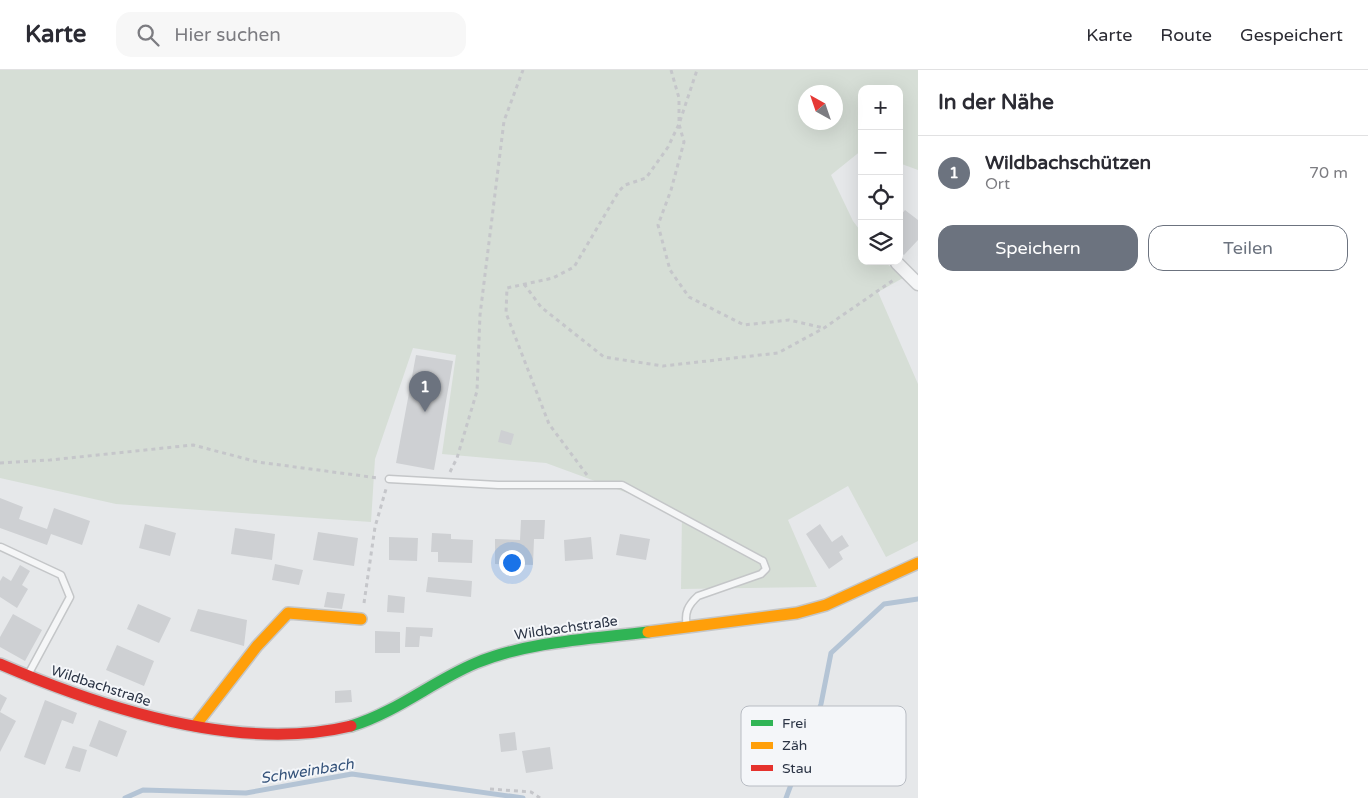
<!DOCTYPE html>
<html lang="de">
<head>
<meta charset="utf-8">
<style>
  body { margin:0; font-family:"Varela Round",sans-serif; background:#f7f7f7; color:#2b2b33 }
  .controls { position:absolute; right:15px; top:15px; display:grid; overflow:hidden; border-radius:10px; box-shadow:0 5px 20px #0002 }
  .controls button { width:45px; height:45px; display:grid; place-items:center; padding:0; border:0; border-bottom:1px solid #e1e1e2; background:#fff; color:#2b2b33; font:25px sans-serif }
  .compass { position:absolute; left:798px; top:15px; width:45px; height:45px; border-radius:50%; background:#fff; box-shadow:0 5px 20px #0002; rotate:320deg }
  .you { position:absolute; left:511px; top:492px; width:18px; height:18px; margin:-12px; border:4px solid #fff; border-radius:50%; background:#1a73e8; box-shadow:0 0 0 8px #1a73e833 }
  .badge { display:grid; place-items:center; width:32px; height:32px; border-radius:50%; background:#6c737f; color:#fff; font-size:16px; font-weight:700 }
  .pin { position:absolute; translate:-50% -41px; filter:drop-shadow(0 1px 2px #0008) }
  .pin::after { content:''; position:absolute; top:26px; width:18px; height:15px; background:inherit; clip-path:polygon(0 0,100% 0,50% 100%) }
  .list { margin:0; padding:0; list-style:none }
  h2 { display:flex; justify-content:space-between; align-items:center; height:65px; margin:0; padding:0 20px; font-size:21px }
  h2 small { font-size:16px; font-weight:400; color:#7c7c81 }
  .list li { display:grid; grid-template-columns:32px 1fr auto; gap:15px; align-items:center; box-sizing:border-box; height:75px; padding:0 20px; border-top:1px solid #e1e1e2 }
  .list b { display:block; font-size:19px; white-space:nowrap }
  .list p { margin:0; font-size:16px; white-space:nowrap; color:#7c7c81 }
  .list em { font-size:16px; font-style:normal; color:#7c7c81 }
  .actions { display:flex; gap:10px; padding:15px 20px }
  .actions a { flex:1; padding:11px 0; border:1px solid #6c737f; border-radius:15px; text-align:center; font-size:18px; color:#6c737f }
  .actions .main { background:#6c737f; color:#fff }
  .icon { flex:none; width:28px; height:28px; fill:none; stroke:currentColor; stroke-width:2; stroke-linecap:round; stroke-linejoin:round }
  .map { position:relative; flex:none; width:918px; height:728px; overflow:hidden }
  header { display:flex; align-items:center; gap:30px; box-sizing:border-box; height:70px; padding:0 25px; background:#fff; border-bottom:1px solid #e1e1e2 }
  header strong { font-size:24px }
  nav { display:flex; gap:28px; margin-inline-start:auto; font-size:18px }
  .search { width:350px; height:45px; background:#f7f7f7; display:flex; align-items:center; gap:12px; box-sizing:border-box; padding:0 18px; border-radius:15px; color:#7c7c81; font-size:19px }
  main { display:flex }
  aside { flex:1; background:#fff }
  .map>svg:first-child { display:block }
</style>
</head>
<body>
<header>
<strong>Karte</strong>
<div class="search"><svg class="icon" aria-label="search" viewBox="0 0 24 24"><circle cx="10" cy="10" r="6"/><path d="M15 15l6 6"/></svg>Hier suchen</div>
<nav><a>Karte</a><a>Route</a><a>Gespeichert</a></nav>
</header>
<main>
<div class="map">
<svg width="918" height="728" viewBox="0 0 918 728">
  <rect width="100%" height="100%" fill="#e6e8ea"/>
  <path fill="#d6ded6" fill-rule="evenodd" d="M0,0H918V100L899,93V19H862V80L831,105L853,151L862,163V191H884L903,208L878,222L918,314V471L886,487L848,416L788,450L817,517L681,519L682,443L546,393L442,384L456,285L413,278L375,389L371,452L116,434L0,408ZM806,22H836V52H806Z"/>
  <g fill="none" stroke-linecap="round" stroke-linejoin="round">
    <path stroke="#b4c4d5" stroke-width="5" d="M125,728L143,720L246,723L352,704L523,728
      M786,728L821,634L831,583L884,534L918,529"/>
  </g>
  <path fill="#ced0d3" d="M905,140L918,150V170L904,185L899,181V147Z
    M416,285L453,291L434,400L396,393Z
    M501,360L514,364L511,375L498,372Z
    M0,428L23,437L19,449L47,459L54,438L90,451L82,475L51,464L47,475L0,458Z
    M521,450H545L544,469H534L533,495L495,494V469L520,470Z
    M145,454L176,463L170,486L139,478Z
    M820,454L832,472L842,465L849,476L839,482L843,489L829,499L806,464Z
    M235,458L275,464L272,490L231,484Z
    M318,462L358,468L354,496L313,490Z
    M432,463L451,464V469L473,470L472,493L438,492V482H431Z
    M620,464L650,469L646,490L616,485Z
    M389,467L418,468L417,491L389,490Z
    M591,467L593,489L565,491L564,470Z
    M275,494L303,500L299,515L272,510Z
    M20,495L30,501L22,515L28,519L17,538L0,527V511L3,506L11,511Z
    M428,507L472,511L471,527L426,522Z
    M327,522L345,524L342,539L324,537Z
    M388,525L405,527L404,543L387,542Z
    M138,534L171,548L159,573L127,559Z
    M198,539L247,550L244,576L190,561Z
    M13,544L42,560L25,591L0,577V567Z
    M406,557L433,558L432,567L420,566L419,577H405Z
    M375,561L400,562V583H375Z
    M117,575L154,591L144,616L106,600Z
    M351,620L352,632L335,633V621Z
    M0,624L7,628L0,642Z
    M45,630L77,643L73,654L62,650L45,695L24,687Z
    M0,642L16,651L0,682Z
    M99,650L127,661L117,687L89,676Z
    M515,662L517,680L501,682L499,664Z
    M73,676L87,680L80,702L65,698Z
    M550,677L553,699L526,703L522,681Z"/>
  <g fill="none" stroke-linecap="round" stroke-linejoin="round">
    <defs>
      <path id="lane" d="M389,409L498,415H622L763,491L766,499L761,504L698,526C688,535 684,543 687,556
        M1,477L61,505L70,527L29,603"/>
      <path id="street" d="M897,193L918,214"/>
      <path id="fast" d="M351,656C397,642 433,611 476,593C530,571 591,569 648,562"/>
      <path id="slow" d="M648,562L797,543L826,535L918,493
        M195,656L257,576L288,543L361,549"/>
      <path id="jam" d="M0,594C102,638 240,683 351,656"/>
    </defs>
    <use href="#lane" stroke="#c4c6c8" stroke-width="9"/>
    <use href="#street" stroke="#c4c6c8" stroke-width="15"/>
    <use href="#fast" stroke="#c4c6c8" stroke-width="14"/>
    <use href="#slow" stroke="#c4c6c8" stroke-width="14"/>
    <use href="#jam" stroke="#c4c6c8" stroke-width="14"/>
    <path stroke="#c5c6ca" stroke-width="3" stroke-dasharray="4 4" stroke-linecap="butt" d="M671,0L679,28V54L684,72L671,120L658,155L670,200L689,227L744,255L789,250L824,258
      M524,214L541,237L604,287L663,296L778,283L824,258L895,209
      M0,393L50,390L193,375L258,392L378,408
      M450,402L457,388L477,321L480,245L504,51L523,0
      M587,405L549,354L506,243L507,218L553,208L574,197L619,121L625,115L646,108L668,77L679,54L697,0
      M364,533L375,457L386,419
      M490,719L531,722L540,728"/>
    <use href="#lane" stroke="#f5f6f7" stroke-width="6"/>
    <use href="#street" stroke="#f5f6f7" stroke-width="12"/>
    <use href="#fast" stroke="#30b455" stroke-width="11"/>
    <use href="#slow" stroke="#ff9f0a" stroke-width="11"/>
    <use href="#jam" stroke="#e5322d" stroke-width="11"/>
  </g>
  <g text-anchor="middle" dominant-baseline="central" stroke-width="4" stroke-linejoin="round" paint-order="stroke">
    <g font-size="14" fill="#2b3445" stroke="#f4f6f9">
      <text transform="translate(566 558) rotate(-8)">Wildbachstraße</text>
      <text transform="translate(101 616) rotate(18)">Wildbachstraße</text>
    </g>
    <g font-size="15" font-style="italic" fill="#34527a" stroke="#f4f6f9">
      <text transform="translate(307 701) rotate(-9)">Schweinbach</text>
    </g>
  </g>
  <rect x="741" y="636" width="165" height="80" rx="8" fill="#f4f6f9" stroke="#b8bcc3" stroke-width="1"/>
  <rect x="751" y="650" width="22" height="6" fill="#30b455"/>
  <rect x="751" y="672" width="22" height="7" fill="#ff9f0a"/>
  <rect x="751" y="695" width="22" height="6" fill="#e5322d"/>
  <g font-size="14" fill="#2b3445">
    <text x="782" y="658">Frei</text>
    <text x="782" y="680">Zäh</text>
    <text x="782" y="703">Stau</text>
  </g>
</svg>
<div class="controls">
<button>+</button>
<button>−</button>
<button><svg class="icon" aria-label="locate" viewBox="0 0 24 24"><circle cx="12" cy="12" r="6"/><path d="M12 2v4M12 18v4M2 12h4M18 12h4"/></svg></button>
<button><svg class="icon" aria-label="layers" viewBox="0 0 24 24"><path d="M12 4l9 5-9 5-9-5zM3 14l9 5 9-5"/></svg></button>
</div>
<svg class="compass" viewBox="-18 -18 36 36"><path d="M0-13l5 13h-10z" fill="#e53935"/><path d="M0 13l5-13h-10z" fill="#7c7c81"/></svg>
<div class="you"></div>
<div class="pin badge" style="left:425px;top:342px">1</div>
</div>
<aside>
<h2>In der Nähe<small></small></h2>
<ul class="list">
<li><span class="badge">1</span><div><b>Wildbachschützen</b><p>Ort</p></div><em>70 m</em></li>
</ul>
<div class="actions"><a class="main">Speichern</a><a>Teilen</a></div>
</aside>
</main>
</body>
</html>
